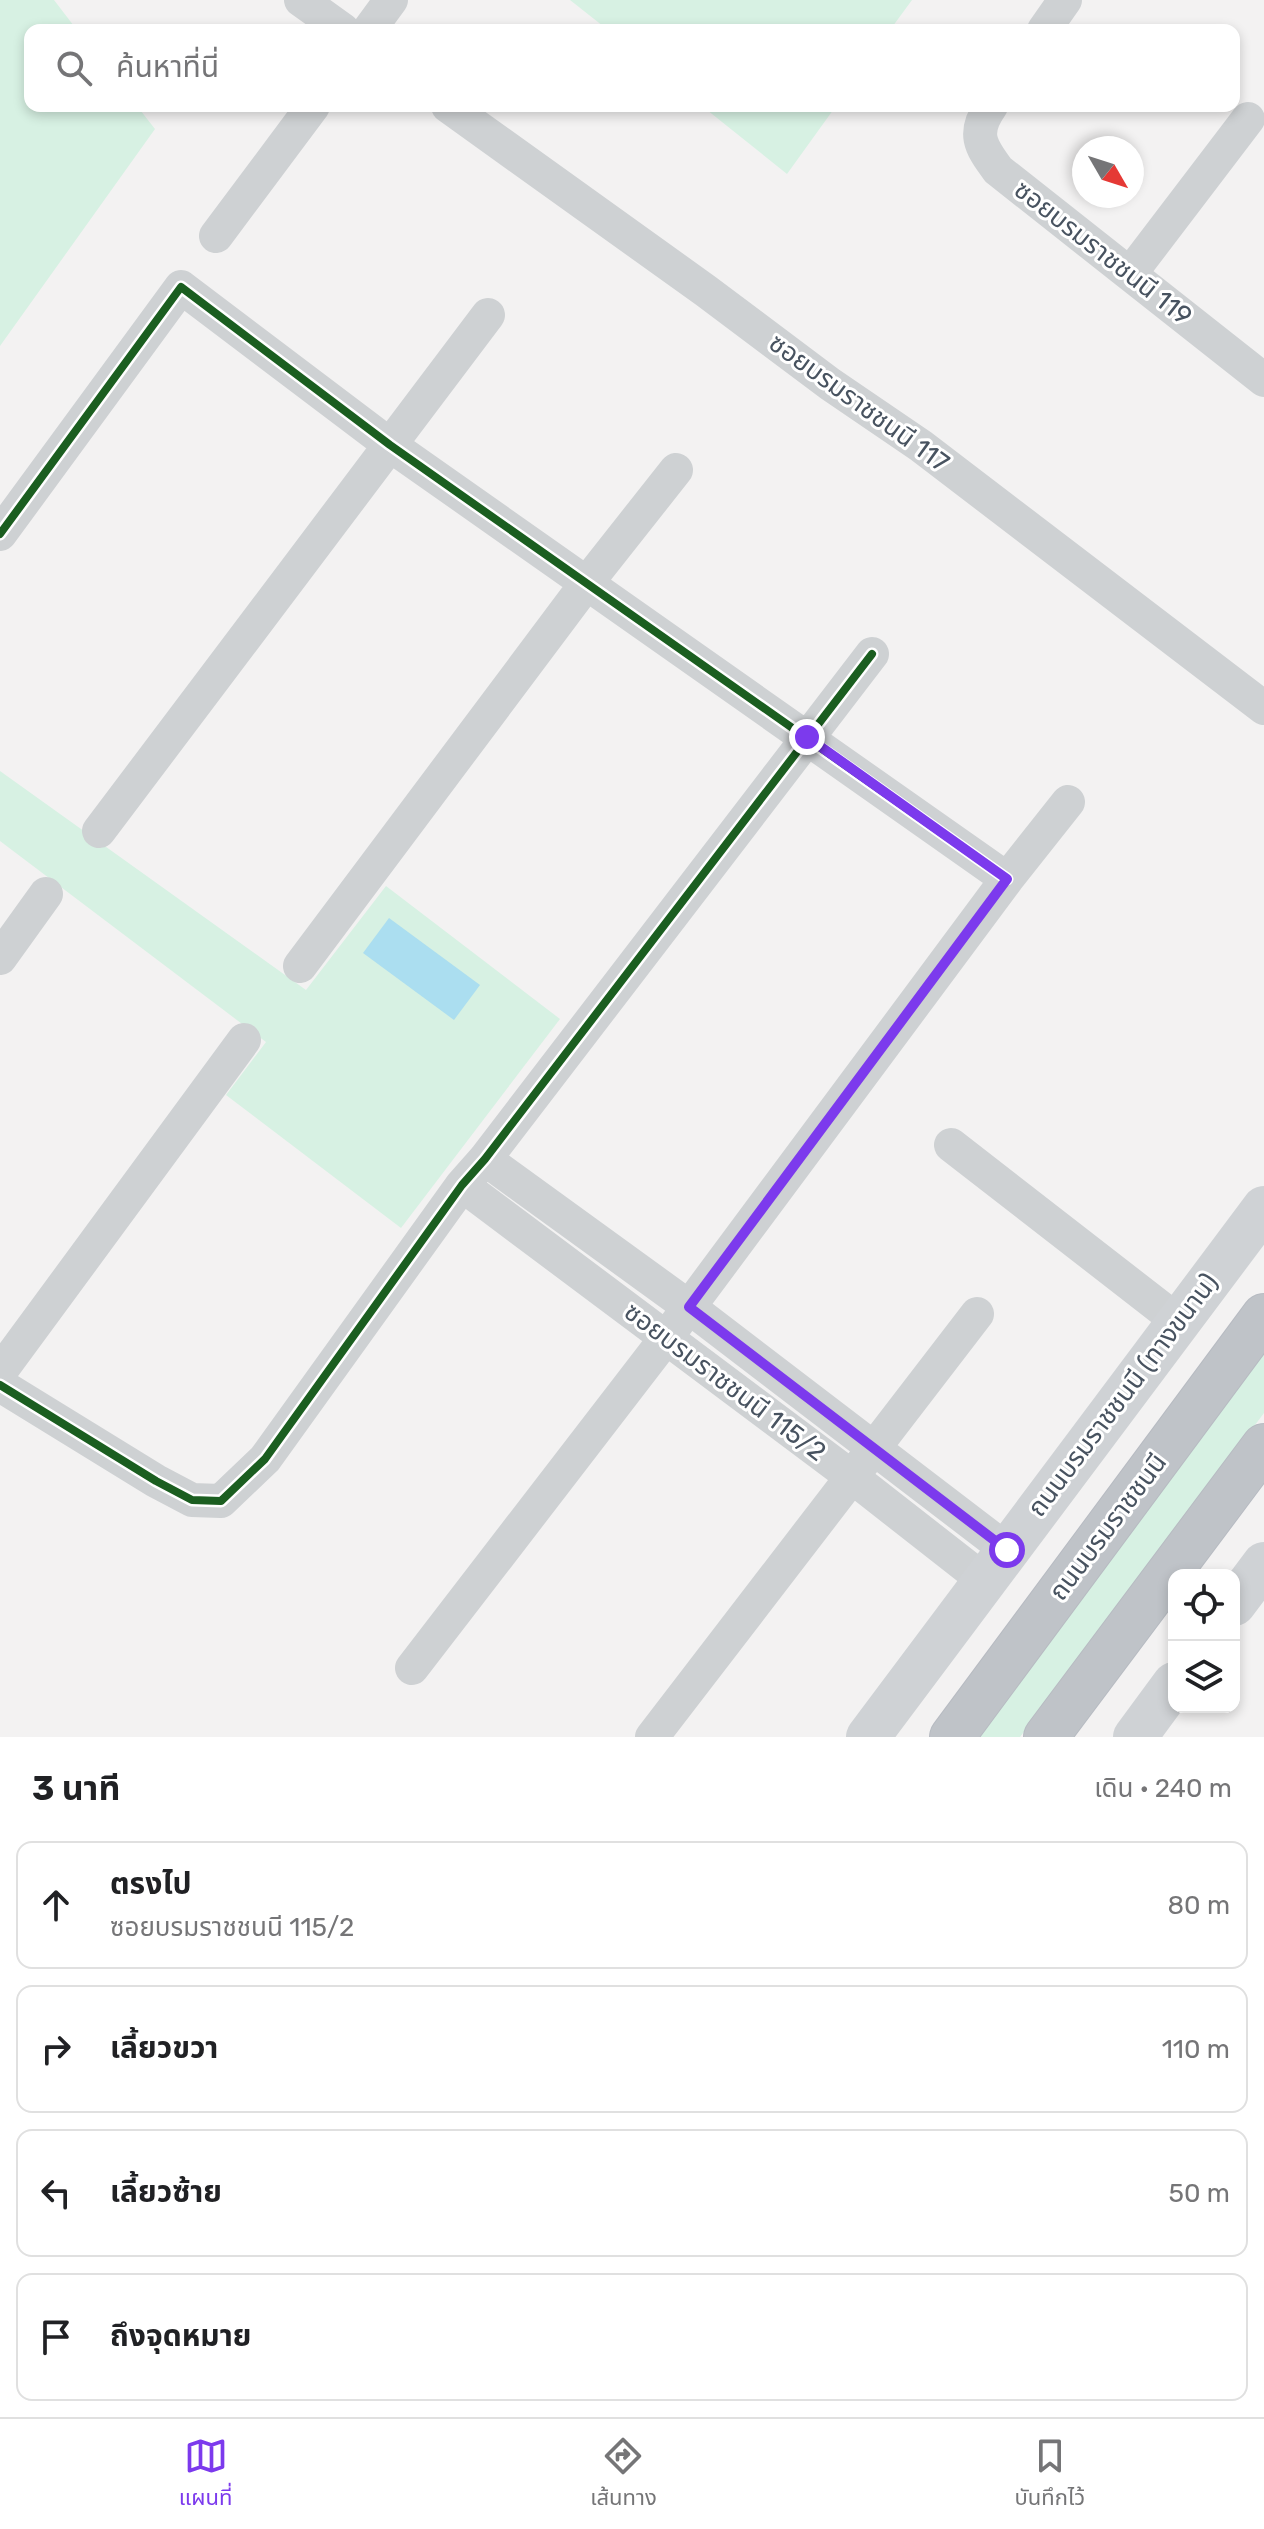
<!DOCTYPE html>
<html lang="th">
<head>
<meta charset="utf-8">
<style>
  body { margin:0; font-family:Rubik,"Noto Sans Thai",sans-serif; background:#f6f6f6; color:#202124 }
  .controls { position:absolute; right:24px; bottom:24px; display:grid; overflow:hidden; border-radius:16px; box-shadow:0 4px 12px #0003 }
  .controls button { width:72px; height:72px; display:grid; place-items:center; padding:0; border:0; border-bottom:2px solid #e0e0e0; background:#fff; color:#202124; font:40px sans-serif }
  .compass { position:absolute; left:1072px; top:136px; width:72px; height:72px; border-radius:50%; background:#fff; box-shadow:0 4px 12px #0003; rotate:129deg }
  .stop { position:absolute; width:24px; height:24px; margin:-18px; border:6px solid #7c3aed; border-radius:50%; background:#fff }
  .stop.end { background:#7c3aed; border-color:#fff; box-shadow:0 2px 8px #0008 }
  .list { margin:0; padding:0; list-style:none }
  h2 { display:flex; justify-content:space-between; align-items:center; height:104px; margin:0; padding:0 32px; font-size:34px }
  h2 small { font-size:26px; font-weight:400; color:#757577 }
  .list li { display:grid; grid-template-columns:52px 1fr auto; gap:24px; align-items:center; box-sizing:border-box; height:128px; margin:0 16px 16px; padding:0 16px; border:2px solid #e0e0e0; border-radius:16px }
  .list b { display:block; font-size:30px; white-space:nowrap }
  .list p { margin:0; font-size:26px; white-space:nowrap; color:#757577 }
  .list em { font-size:26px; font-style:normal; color:#757577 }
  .icon { flex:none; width:44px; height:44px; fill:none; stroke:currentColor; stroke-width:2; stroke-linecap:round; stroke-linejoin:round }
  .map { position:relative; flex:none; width:1264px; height:1737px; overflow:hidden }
  .search { position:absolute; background:#fff; box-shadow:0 4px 12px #0003; left:24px; right:24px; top:24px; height:88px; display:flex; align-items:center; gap:20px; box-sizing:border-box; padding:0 28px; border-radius:16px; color:#757577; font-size:30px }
  .sheet { height:680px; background:#fff }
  nav { display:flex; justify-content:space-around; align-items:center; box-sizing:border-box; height:112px; border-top:2px solid #e0e0e0; background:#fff; font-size:22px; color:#757577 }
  nav a { display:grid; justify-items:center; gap:4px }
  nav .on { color:#7c3aed }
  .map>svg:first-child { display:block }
</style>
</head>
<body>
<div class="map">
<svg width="1264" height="1737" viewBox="0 0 1264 1737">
  <rect width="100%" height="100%" fill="#f3f2f2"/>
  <path fill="#d7f1e3" d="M0,0H54L77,30H30V106H137L155,129L0,346Z
    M570,0H912L890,30H608Z
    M702,106H836L787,174Z
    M0,771L306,990L386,886L560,1019L401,1228L226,1095L266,1042L0,841Z
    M1264,1348V1413L1020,1737H971Z"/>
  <path fill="#abdef0" d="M389,918L480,985L454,1020L363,953Z"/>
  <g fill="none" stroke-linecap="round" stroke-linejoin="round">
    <defs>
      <path id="highway" d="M952,1737L1264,1316
        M1046,1737L1264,1446"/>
    </defs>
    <use href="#highway" stroke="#b7bbc2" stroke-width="46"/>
    <path stroke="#ced1d3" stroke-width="34" d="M301,0L343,30
      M369,30L391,0
      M1044,30L1065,0
      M448,106L706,291L830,384L921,446L1264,708
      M991,106C972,133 980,146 998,170L1264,380
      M216,236L313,106
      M1130,274L1248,119
      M0,534L181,287L390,445L1007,879
      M99,831L488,315
      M0,958L46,894
      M300,966L586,584L676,470
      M951,1145L1179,1322
      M485,1159L689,1307L1007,1550
      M462,1185L852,1477L985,1581
      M0,1372L244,1040
      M0,1385L156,1481L192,1500L221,1501L265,1459L462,1185L485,1159L872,654
      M412,1668L666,1338L1007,879L1068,802
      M652,1737L977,1314"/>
    <path stroke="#cfd2d5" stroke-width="44" d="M1234,1604L1264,1564
      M868,1737L1264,1208
      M1135,1737L1174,1684"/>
    <use href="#highway" stroke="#bfc3c8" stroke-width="44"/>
    <defs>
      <path id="cycleway" d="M0,534L181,287L390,445L1007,879
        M0,1385L156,1481L192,1500L221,1501L265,1459L462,1185L485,1159L872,654"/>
    </defs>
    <use href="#cycleway" stroke="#fff" stroke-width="13"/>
    <use href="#cycleway" stroke="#1b5e20" stroke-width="8"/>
  </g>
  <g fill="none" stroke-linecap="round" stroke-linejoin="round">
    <path stroke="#7c3aed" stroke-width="10" d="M807,737L1007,879L689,1307L1007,1550"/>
  </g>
  <g text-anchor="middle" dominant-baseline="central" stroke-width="6" stroke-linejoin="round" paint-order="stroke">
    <g font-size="26" fill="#485360" stroke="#fff">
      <text transform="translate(1103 253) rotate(38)">ซอยบรมราชชนนี 119</text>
      <text transform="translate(859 403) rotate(36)">ซอยบรมราชชนนี 117</text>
      <text transform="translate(725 1382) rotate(37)">ซอยบรมราชชนนี 115/2</text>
      <text transform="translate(1123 1395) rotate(-53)">ถนนบรมราชชนนี (ทางขนาน)</text>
      <text transform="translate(1108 1527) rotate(-53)">ถนนบรมราชชนนี</text>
    </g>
  </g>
</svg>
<div class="controls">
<button><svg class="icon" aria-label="locate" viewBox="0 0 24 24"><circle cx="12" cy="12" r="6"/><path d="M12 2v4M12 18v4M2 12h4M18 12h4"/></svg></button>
<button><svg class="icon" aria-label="layers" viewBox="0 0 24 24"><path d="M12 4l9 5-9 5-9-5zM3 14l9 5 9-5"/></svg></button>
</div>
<svg class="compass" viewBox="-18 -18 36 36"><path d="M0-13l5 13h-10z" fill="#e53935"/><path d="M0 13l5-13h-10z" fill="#757577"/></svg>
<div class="stop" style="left:1007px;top:1550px"></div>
<div class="stop end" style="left:807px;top:737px"></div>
<div class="search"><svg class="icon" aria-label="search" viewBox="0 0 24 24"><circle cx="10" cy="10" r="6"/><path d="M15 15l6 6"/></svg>ค้นหาที่นี่</div>
</div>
<section class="sheet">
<h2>3 นาที<small>เดิน · 240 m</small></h2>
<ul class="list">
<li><svg class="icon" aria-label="ahead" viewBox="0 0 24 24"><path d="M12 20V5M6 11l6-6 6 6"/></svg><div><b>ตรงไป</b><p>ซอยบรมราชชนนี 115/2</p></div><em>80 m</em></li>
<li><svg class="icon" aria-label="right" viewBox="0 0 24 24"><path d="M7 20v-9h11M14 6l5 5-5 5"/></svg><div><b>เลี้ยวขวา</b></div><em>110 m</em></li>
<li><svg class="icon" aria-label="left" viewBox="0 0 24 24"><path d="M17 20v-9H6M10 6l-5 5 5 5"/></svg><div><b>เลี้ยวซ้าย</b></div><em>50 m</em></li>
<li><svg class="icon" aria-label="arrive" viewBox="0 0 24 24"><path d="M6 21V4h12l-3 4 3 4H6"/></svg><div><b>ถึงจุดหมาย</b></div></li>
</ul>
</section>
<nav>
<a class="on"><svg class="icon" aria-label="map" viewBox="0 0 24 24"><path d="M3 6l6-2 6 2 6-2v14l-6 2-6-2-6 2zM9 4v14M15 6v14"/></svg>แผนที่</a>
<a><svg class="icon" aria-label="directions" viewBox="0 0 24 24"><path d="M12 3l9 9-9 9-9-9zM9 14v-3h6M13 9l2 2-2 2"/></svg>เส้นทาง</a>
<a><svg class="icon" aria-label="saved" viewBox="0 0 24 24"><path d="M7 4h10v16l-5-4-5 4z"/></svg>บันทึกไว้</a>
</nav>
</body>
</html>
